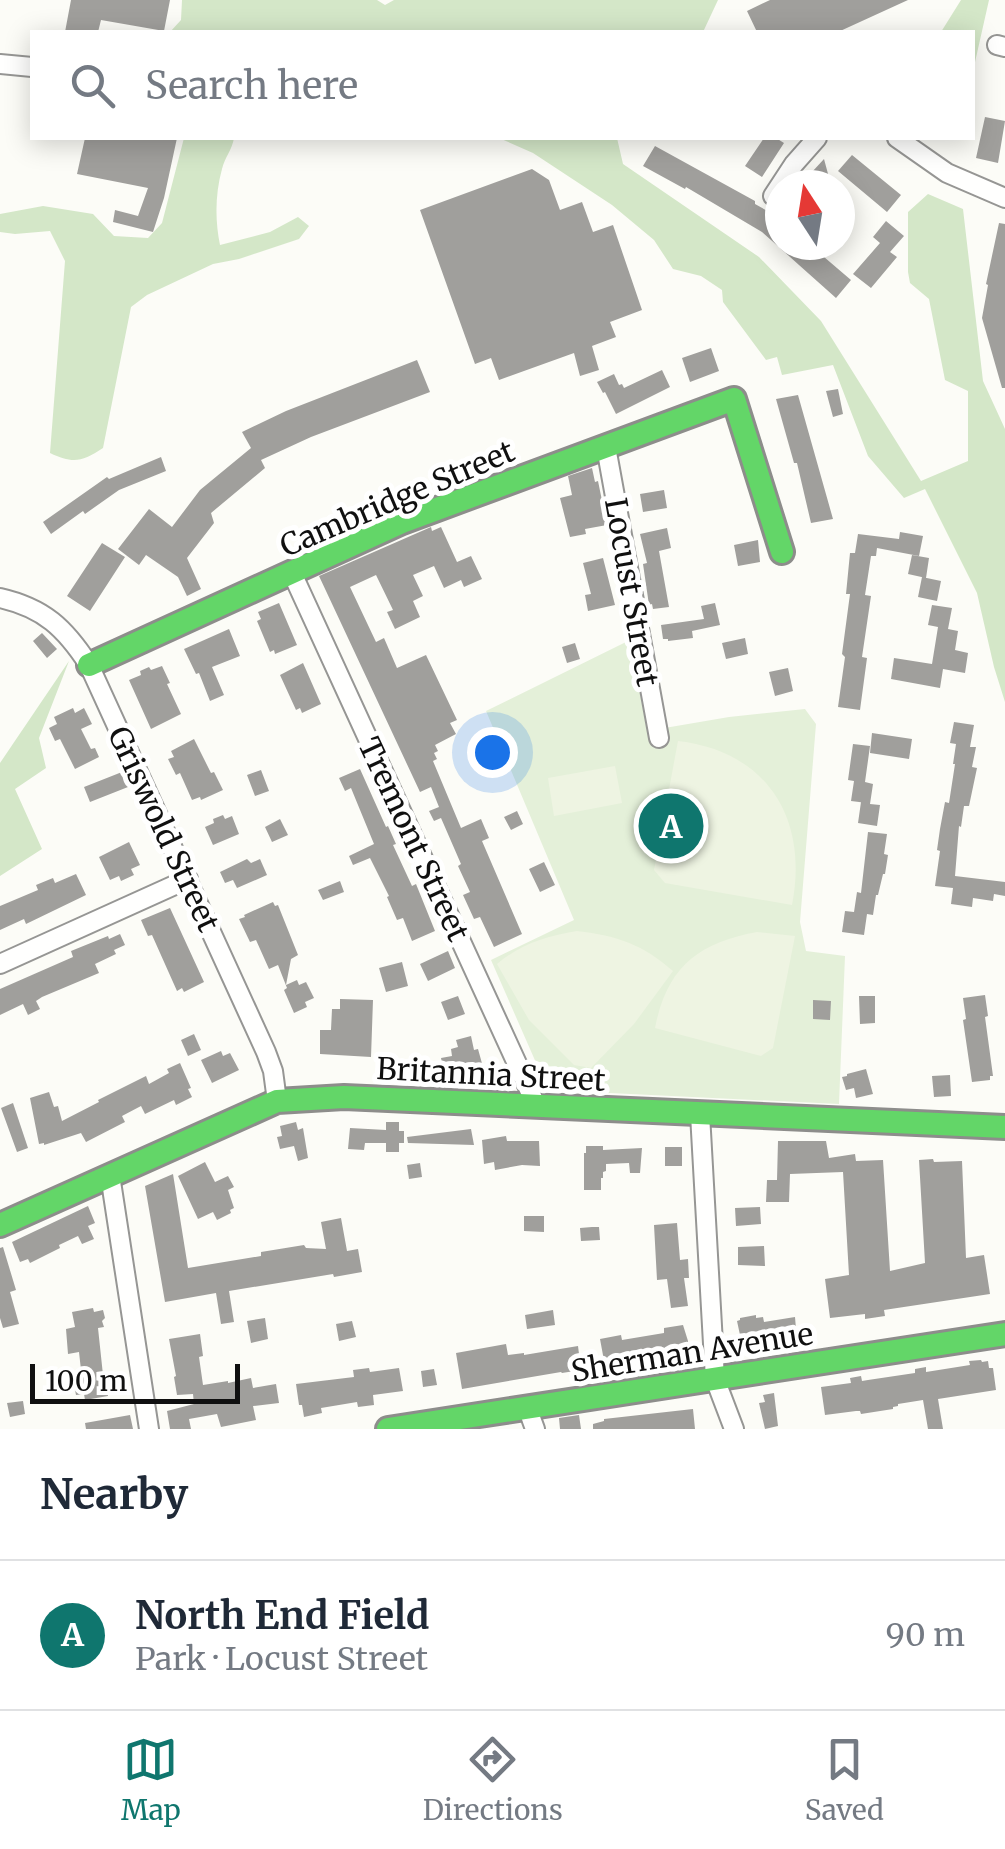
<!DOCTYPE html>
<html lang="en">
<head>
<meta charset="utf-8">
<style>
  body { margin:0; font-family:Merriweather,serif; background:#f6f6f7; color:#1f2937 }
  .compass { position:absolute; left:765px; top:170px; width:90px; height:90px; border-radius:50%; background:#fff; box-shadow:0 5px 25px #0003; rotate:348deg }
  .scale { position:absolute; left:30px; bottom:25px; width:210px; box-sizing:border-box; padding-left:10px; border:5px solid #101010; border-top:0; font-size:28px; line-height:35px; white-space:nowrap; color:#101010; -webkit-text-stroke:8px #fff; paint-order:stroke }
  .you { position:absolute; left:492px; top:752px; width:35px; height:35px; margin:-25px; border:8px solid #fff; border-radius:50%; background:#1a73e8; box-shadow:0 0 0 15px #1a73e833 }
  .badge { display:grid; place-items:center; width:65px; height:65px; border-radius:50%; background:#0f766e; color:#fff; font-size:32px; font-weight:700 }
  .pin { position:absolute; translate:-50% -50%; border:5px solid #fff; box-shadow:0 2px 10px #0006 }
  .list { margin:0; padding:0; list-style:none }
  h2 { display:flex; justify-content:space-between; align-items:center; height:130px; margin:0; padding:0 40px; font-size:42px }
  h2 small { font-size:32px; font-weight:400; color:#747a83 }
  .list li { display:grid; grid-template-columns:65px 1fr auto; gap:30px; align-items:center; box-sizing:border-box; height:150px; padding:0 40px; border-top:2px solid #e0e1e3 }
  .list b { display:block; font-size:38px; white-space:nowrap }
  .list p { margin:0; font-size:32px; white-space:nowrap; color:#747a83 }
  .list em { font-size:32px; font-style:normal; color:#747a83 }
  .icon { flex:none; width:55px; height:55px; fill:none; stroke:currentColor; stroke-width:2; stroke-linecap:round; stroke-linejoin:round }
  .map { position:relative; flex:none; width:1005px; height:1429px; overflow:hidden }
  .search { position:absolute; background:#fff; box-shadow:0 5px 25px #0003; left:30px; right:30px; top:30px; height:110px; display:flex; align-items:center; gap:25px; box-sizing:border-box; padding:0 35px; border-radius:0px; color:#747a83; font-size:38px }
  .sheet { height:280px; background:#fff }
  nav { display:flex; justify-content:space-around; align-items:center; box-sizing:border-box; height:140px; border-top:2px solid #e0e1e3; background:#fff; font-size:28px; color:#747a83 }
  nav a { display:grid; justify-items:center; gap:5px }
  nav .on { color:#0f766e }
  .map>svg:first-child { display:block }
</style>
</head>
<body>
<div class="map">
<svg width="1005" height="1429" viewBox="0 0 1005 1429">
  <rect width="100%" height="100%" fill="#fcfcf7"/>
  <path fill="#e4f0d9" d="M630,640L647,731L729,717L805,709L816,724L800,922L806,951L845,956L839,1104L548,1090L491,960L574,920L486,711Z"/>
  <path fill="#d4e7c8" d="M182,0H377L385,5L394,0H718L703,32H170L181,20Z
    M961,0H989L973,71L972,32H941Z
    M184,138H234C232,150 225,157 222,169C215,194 215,221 220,245L270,232L298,217L309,226L299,239L239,259L213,264L147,295L131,307L103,448C82,462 73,464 50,453L65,261L50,231L15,234L0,232V214L43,206L93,214L114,236L148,238L162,223Z
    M499,138H617L623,164L759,257L821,321L921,481L968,461V391L945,380L929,299L910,283L908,272V212L928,194L963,209L983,381L1005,429V702L994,667L977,593L925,489L904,498L868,456L833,365L782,375L777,357L766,360L723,302L722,290L701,276L673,269L654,240L612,205L533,153Z
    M69,661L39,738L46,768L15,789L42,849L0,876V763Z"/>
  <path fill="#eef4e2" d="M678,741C767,751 809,819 792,905L665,883L654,870Z
    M615,766L622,803L554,816L548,778Z
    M577,931C618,936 642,944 673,971L634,1024L591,1068L574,1065L529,1020L497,964C521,944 546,936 577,931Z
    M757,932L795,936L773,1048L761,1056L655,1028C667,967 698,943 757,932Z"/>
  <path fill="#a09f9c" d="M71,0H170L164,31L101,20L98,32H65Z
    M770,0H908L838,32H757L747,11Z
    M985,117L1005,121L998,163L976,158Z
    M85,138H177L164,198L153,232L113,222L115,210L138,216L148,188L77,174Z
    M764,138H776L784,143L762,177L745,166Z
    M655,146L755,201V204L780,218V245H810L851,280L836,298L762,232L686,187L685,189L643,166Z
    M852,155L901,195L887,212L838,171Z
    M824,159L831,185H800Z
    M532,169L549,180L560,210L582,202L593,232L613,225L642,310L610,322L616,337L592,346L599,370L580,376L574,353L499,380L491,358L475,364L420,210Z
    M886,221L904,236L890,252L897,257L871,288L853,274L880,243L873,237Z
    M999,223L1005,224V388H1002L982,318L988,285L986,284Z
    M711,348L719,371L690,382L682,358Z
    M417,360L430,392L311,437L261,460L265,468L211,513L214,523L187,558L201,589L187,596L178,577L146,555L139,565L118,549L149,509L172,527L200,490L251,448L242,432L286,411Z
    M662,370L670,387L616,414L605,392L603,393L597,382L614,374L619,385L622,384L624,388Z
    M838,389L843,414L833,417L826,391Z
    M798,395L833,519L811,523L797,463H794L776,399Z
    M161,457L166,471L119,490L85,514L83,511L51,534L43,522L107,477L109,479Z
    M592,468L595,482L598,481L607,525L585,529L586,534L570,537L560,498L572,495L568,476Z
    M664,490L667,508L643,512L640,494Z
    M431,527L432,531L441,527L457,562L471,556L482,579L464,587L461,580L444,588L434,566L413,575L423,596L413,601L420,617L395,629L387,612L393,610L376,575L350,587L376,642L384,638L397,668L426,655L457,720L450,723L456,734L435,745L438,751L434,753L437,759L433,761L461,828L481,819L489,838L482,841L522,934L494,947L480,917L474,919L463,895L470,892L458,866L461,864L441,818L434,821L429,811L439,807L431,787L420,792L319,576Z
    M667,528L671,548L659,551L669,607L653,609L652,604L649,605L643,564L647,563L640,534Z
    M900,532L923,536L919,556L877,548L876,556H871L865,595L871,596L862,657L867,658L860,710L838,707L845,657L842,654L850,594H846L850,553H855L858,534L899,539Z
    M758,540L760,562L738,566L734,545Z
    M102,543L125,557L90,611L67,596Z
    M912,555L929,558L926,578L908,574Z
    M603,558L615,605L588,611L585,595L591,594L583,563Z
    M922,577L941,581L937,601L918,597Z
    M279,603L297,645L275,654L274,650L270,652L257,621L261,619L258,612Z
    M715,603L720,625L692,631L693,638L668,641V639H663L661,625L704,619L701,606Z
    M932,605L952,608L948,629L958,631L955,650L968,653L965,673L943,669L940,688L891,679L894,658L932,664L938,627L928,625Z
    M229,629L240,656L212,667L224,695L210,701L199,673L196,674L184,649Z
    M42,633L57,649L47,658L33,641Z
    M745,638L748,654L726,659L722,643Z
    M575,643L580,659L567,663L562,647Z
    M303,663L321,704L302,713L300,708L296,710L280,675Z
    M162,666L170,683L167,684L181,714L151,729L129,680L141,675L140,671L149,667L151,670Z
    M788,668L793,691L775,696L769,672Z
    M73,708L75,713L84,708L92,724L81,729L91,749L95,748L99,757L75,769L60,739L55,741L49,728L57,724L54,717Z
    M954,722L974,725L970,747H976L972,767L977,768L969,806H964L961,827L959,826L955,876L1005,882V896L994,894L993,901L973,898L972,907L951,904L953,888L935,886L940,851L937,850L940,829L945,802L949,803L955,764H953L956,744L950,743Z
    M872,733L912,739L909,759L870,753Z
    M194,739L211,773L214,772L223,790L201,800L200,797L192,800L180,773L176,775L168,759L174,757L171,751Z
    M853,744L870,746L865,782L873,784L870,804L880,805L877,826L858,823L861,802L867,803L851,801L854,781L848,780Z
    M360,769L386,827L388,826L396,844L393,845L412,886L416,884L435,931L412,941L403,918L397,920L387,897L389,896L370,858L353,865L349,856L374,844L351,788L345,791L339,778Z
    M261,770L269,791L255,796L247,775Z
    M122,772L128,787L90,802L84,787Z
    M517,811L523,824L511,830L504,817Z
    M223,815L225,819L232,816L239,834L213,845L205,827L214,823L213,819Z
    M280,819L288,835L272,842L265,827Z
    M868,832L887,834L884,854L888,855L885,874H883L878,895H876L873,915L867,914L864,935L842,932L845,911L854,912L857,892L861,893Z
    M129,842L140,865L131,869L134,875L121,881L119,876L110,880L99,857Z
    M247,859L251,863L260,859L267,875L237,888L233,880L225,883L220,872Z
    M544,862L555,885L540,892L529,869Z
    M76,874L86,895L26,924L24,919L0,930V906L38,890L36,885L53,878L55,883Z
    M340,881L344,892L323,900L318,890Z
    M273,902L275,906L278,905L298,955L291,959L286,985L297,980L299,985L306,982L314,998L305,1002L307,1007L294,1013L284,990L287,988L278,965L269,969L256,940L250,942L239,919L245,917L244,915Z
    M170,908L204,982L184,992L182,988L177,991L152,935L148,936L141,920Z
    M120,934L125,945L114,950L116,954L95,964L99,973L42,997L36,1001L40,1009L28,1015L23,1004L0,1015V989L73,957L71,951L108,936L109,939Z
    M448,951L455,968L428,981L420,964Z
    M402,962L408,986L386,992L379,968Z
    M985,995L988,1016L985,1017L993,1076H990V1080L972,1082L963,1020L966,1019L963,998Z
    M458,996L465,1014L448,1020L441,1002Z
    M859,996H875V1023L860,1024Z
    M340,999L373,1000L371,1057L320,1054V1030H331L332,1009H340Z
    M813,1000L831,1001L830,1020L813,1019Z
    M194,1034L201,1050L188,1056L181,1040Z
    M471,1036L474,1050L478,1049L483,1067L445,1077L441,1058L452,1056L451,1049L458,1047L456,1040Z
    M221,1051L223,1056L230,1053L239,1070L212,1083L201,1060Z
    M180,1063L191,1088L188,1089L192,1097L176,1105L174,1100L145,1114L141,1106L122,1116L125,1122L86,1142L81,1133L44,1145V1143L39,1144L30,1098L49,1092L54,1107L58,1106L62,1121L99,1102L98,1100L146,1076L149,1084L169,1073L167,1069Z
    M866,1069L873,1094L856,1098L854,1088L846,1090L842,1077L847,1076V1074Z
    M950,1075L951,1096L934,1097L932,1076Z
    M13,1103L28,1148L17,1152L1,1108Z
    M296,1122L298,1130L303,1128L308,1158L298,1161L294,1146L280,1149L277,1137L282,1136L280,1126Z
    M386,1122H399V1131H404V1143H399V1152H386V1143H365L364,1150L348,1149L350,1128L386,1130Z
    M471,1129L474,1145L408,1143L407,1137Z
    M506,1136L507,1141H539L540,1166L522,1165L495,1170L494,1162L484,1164L482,1140Z
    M778,1141H826L829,1158L855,1154L856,1161L883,1160L890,1271L925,1263L919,1160L933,1159L934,1162L962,1161L966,1258L984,1255L990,1294L884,1310L885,1316L865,1319V1314L830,1318L825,1279L849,1275L843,1172L790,1174L789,1202H766L767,1180H777Z
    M586,1146H603V1150L642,1148L640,1173H630L629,1163L606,1164V1171L603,1172V1178H601V1190H584V1153H586Z
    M665,1147H682V1166H665Z
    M205,1162L215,1182L228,1176L234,1187L228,1190L234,1208L230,1210L231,1213L217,1220L213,1212L198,1219L178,1176Z
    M420,1163L422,1177L409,1179L407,1165Z
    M173,1174L188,1268L261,1256V1252L304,1245L306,1248L326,1249L321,1222L341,1218L347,1251L358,1249L362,1272L334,1277L333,1274L229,1291L234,1322L221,1324L216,1293L165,1302L145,1186Z
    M88,1206L95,1223L88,1226L94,1239L82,1244L78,1236L59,1245L60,1248L30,1263L28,1259L20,1262L12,1242Z
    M760,1207L761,1224L736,1226L735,1208Z
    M524,1216H544V1232L524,1231Z
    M677,1223L680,1260L688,1259L689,1278H684L688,1306L671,1308L667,1279L657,1280L654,1225Z
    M592,1227H599L600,1240L581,1241L580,1228Z
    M764,1246L765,1266L738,1265V1247Z
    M3,1247L16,1290L10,1292L19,1324L3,1328L0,1318V1248Z
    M93,1308L94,1312L103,1310L105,1318L102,1321L104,1327L98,1328L103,1375H105L108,1396L85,1400L84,1394L76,1395L73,1380L82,1379L79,1352L68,1354L66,1329L75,1327L72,1312Z
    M553,1310L555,1325L527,1329L525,1315Z
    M756,1315V1318L763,1317L764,1322L795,1317L797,1341L779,1343L778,1338L746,1343L744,1334L740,1335L737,1321L740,1320V1318Z
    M265,1318L268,1339L251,1343L247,1321Z
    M352,1321L356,1337L339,1341L336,1324Z
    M683,1325L688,1341V1352L684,1353L685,1356L670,1359V1355L648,1356L649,1358L605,1366L600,1339L621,1335L622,1340L664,1333V1328Z
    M200,1334L203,1356L199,1357L203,1385L228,1381V1383L251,1378L253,1388L276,1384L279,1403L253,1406L256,1420L221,1427L217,1414L189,1419L191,1429H170L167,1411L194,1404L193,1394L177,1395L174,1377L176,1376L169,1339Z
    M506,1344L508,1355L524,1353V1355L578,1346L581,1370L562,1373L561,1372L462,1389L456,1353Z
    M981,1360L982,1362L988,1361L989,1368H993L996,1390L938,1399L943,1429H928L923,1400L898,1404V1406L893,1407V1409L861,1414L860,1411H856L825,1415L821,1387L851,1383L850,1378L861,1376L862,1381L868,1380L915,1373V1369L926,1367V1372L970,1365L969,1361Z
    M369,1368L370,1372L399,1368L403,1391L373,1395L374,1405L358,1407L357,1402L321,1408L322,1413L304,1417L302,1405H299L296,1384L354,1377L353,1370Z
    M434,1369L437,1385L423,1387L421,1371Z
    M774,1393L778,1426L765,1429L759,1403L765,1402L763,1395Z
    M23,1401L25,1414L10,1417L7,1403Z
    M693,1409L695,1429H593V1424L604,1421V1419Z
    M130,1415L133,1429H86L85,1423Z
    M579,1415L581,1429H560L559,1418Z"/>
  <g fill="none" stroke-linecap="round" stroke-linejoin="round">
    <defs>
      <path id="street" d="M997,45L1005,47
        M0,64L32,67
        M897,138L947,173L1005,198
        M773,196L794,164L817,138
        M606,447L659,738
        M292,573L536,1105
        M0,598C44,608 65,628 89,665L266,1052L273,1071L277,1101
        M0,964L188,879
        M700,1114L715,1379L734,1429
        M110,1175L149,1429
        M527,1407L535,1429"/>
      <path id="fast" d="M89,665L402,522L734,399L782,552
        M0,1225L277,1101L344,1097L1005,1127
        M388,1429L1005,1334"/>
    </defs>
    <use href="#street" stroke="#969694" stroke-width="22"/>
    <use href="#fast" stroke="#8d8d8b" stroke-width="28"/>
    <use href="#street" stroke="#fffffe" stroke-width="18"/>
    <use href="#fast" stroke="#63d668" stroke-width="22"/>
  </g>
  <g text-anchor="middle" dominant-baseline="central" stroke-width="10" stroke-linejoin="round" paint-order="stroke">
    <g font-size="30" fill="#101010" stroke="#fff">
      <text transform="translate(397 498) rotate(-23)">Cambridge Street</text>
      <text transform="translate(632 592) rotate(80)">Locust Street</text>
      <text transform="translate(164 829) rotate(65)">Griswold Street</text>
      <text transform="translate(414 839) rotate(65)">Tremont Street</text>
      <text transform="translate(491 1074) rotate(3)">Britannia Street</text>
      <text transform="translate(692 1352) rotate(-9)">Sherman Avenue</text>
    </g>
  </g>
</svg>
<svg class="compass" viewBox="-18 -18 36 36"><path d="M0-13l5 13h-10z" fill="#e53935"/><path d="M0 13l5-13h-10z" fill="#747a83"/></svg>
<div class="scale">100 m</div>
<div class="you"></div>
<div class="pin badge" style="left:671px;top:826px">A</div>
<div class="search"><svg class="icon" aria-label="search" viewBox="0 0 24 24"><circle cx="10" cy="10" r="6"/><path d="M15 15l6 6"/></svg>Search here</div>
</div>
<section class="sheet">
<h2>Nearby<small></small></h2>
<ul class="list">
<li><span class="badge">A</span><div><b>North End Field</b><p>Park · Locust Street</p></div><em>90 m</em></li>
</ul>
</section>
<nav>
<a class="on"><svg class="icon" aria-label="map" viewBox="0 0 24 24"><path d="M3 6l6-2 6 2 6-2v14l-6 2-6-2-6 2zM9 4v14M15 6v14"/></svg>Map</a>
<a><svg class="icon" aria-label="directions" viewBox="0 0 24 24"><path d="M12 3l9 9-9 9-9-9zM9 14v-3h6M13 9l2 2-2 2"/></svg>Directions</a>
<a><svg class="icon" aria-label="saved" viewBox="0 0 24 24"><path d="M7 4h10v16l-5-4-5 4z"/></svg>Saved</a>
</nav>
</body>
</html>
